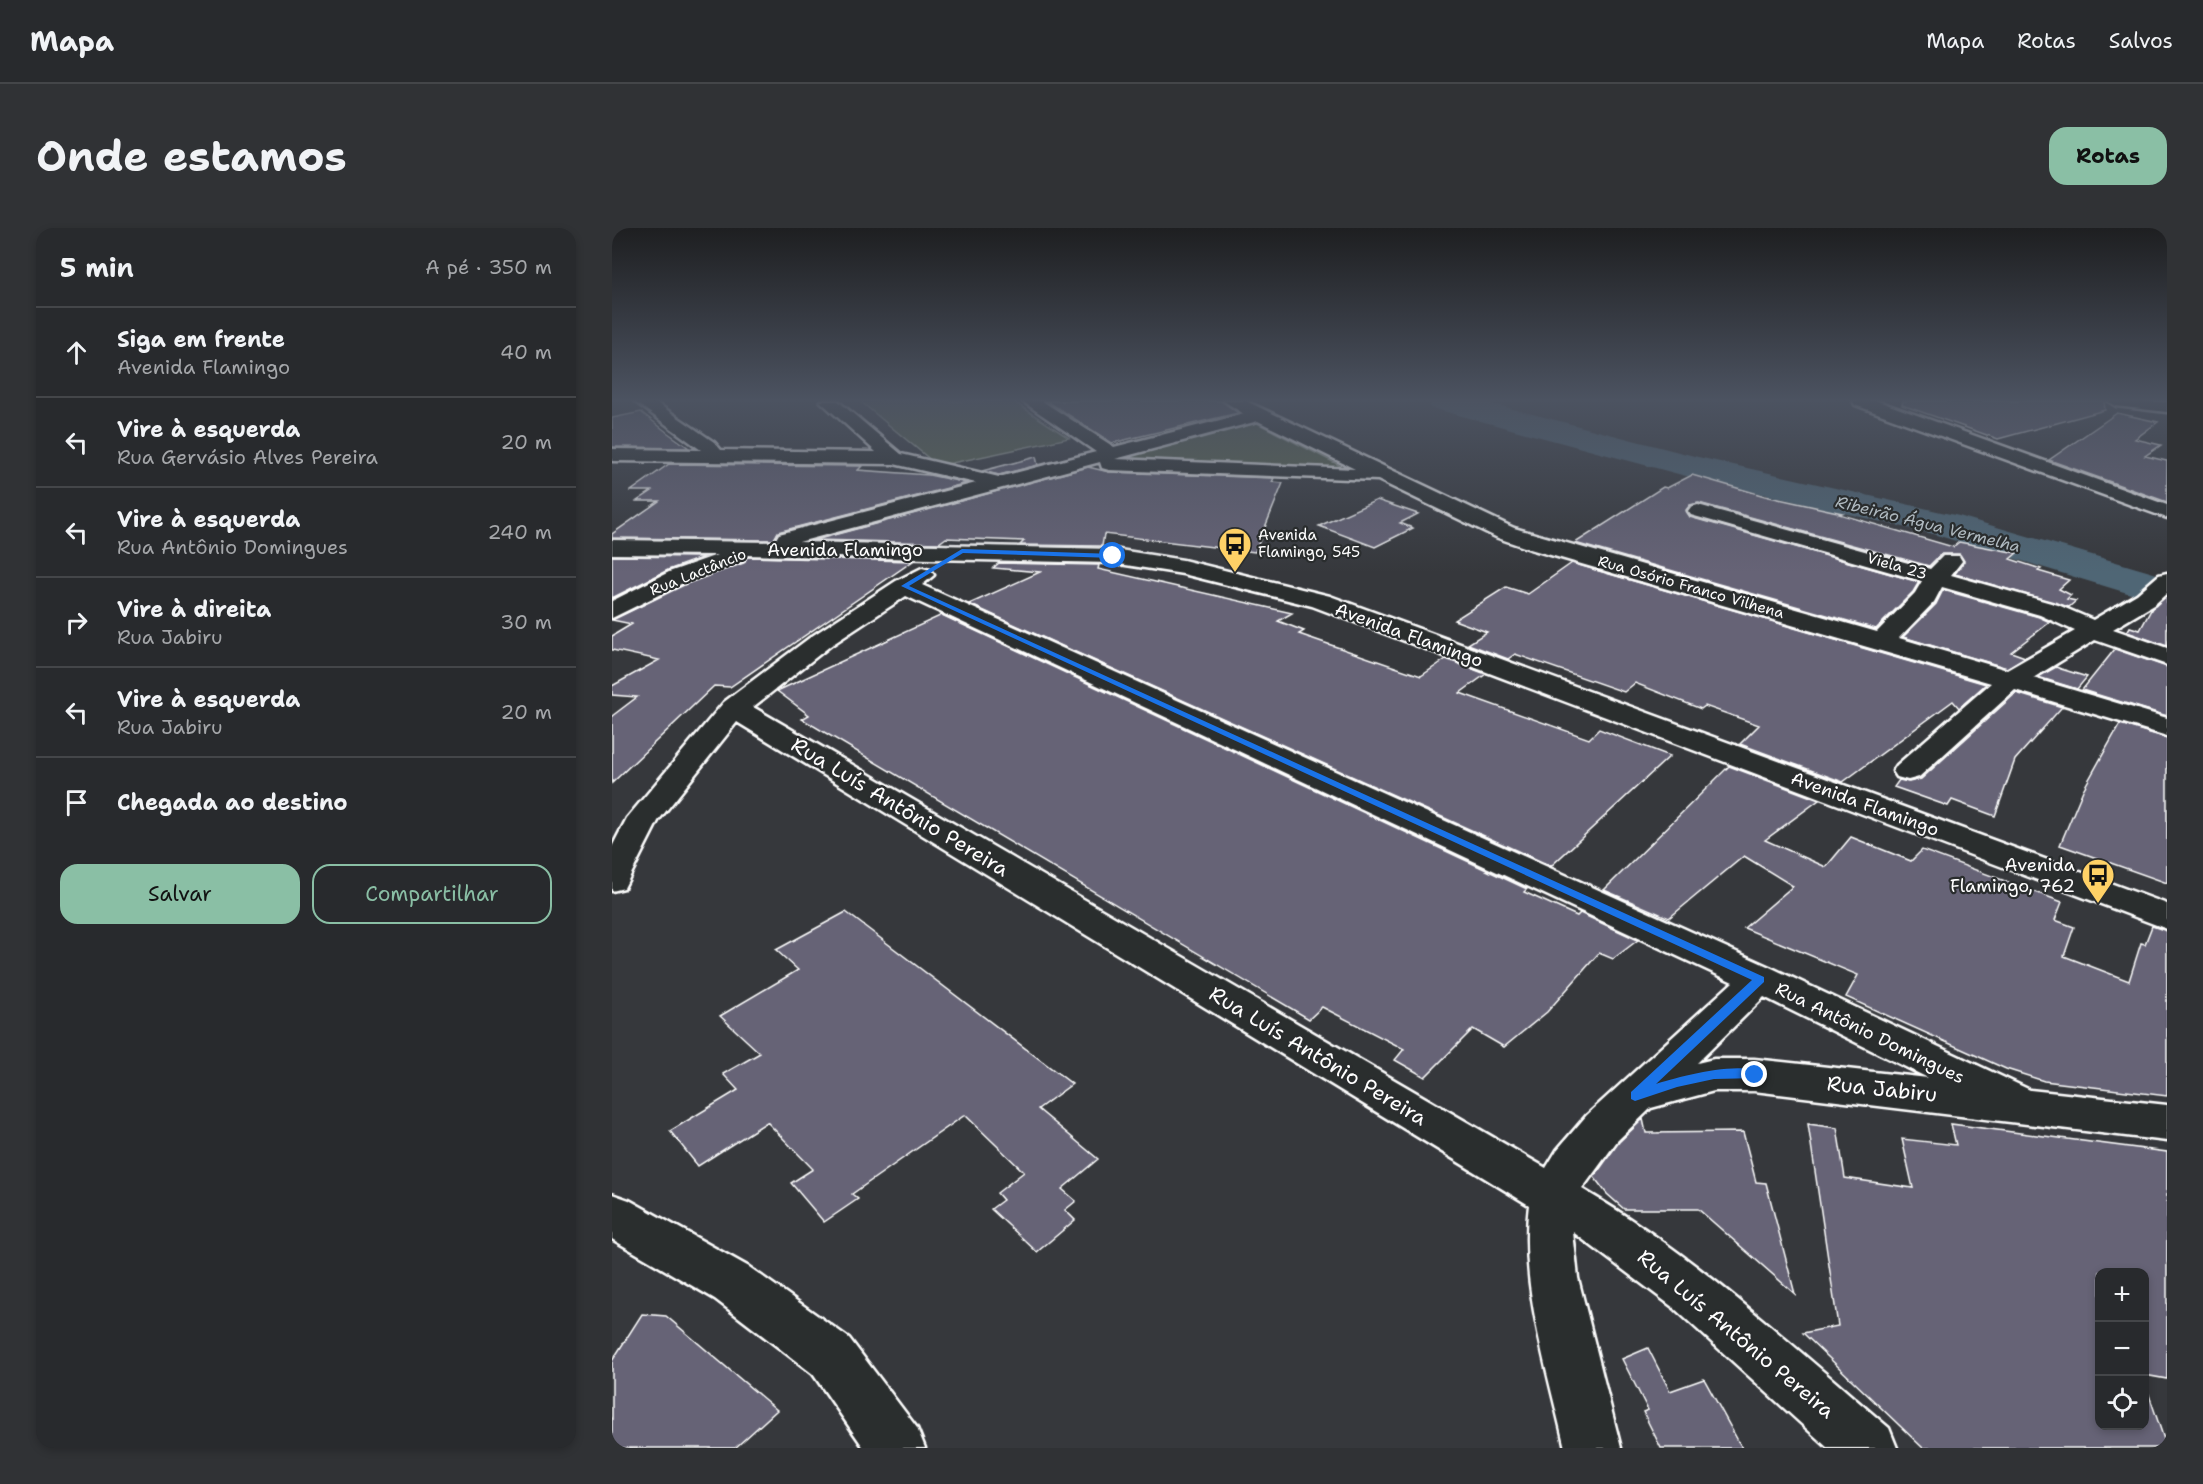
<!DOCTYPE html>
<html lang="pt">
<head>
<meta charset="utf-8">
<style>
  body { margin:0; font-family:"Shantell Sans",sans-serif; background:#303235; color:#f1f3f6 }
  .controls { position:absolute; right:18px; bottom:18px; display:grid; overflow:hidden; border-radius:12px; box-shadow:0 3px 9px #0003 }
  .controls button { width:54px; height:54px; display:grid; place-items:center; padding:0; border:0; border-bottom:2px solid #444649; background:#282a2d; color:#f1f3f6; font:30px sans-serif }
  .stop { position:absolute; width:18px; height:18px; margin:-14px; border:4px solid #1a73e8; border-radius:50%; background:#fff }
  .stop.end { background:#1a73e8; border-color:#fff; box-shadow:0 2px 6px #0008 }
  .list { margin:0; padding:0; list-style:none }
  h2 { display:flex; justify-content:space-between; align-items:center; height:78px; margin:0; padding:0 24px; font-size:26px }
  h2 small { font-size:20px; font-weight:400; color:#a5a7aa }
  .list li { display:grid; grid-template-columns:39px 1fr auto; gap:18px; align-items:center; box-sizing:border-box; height:90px; padding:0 24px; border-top:2px solid #444649 }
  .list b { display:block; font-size:22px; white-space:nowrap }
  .list p { margin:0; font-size:20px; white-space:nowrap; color:#a5a7aa }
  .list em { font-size:20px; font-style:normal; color:#a5a7aa }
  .actions { display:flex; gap:12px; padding:18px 24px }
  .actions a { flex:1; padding:14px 0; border:2px solid #8abfa5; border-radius:18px; text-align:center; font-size:21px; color:#8abfa5 }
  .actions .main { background:#8abfa5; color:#111 }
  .icon { flex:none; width:33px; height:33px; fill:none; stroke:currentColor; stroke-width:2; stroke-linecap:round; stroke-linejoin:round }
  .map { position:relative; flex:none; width:1555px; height:1220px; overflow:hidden; border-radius:18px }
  header { display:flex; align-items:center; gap:36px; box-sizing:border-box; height:84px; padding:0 30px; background:#282a2d; border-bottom:2px solid #444649 }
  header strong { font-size:28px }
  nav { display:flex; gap:33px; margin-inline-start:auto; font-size:21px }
  .intro { display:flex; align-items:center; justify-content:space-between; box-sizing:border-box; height:144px; padding:0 36px }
  h1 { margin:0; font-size:42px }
  .button { padding:15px 27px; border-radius:18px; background:#8abfa5; color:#111; font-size:21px; font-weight:700 }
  main { display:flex; gap:36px; padding:0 36px }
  aside { flex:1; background:#282a2d; border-radius:18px; box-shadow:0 3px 9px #0003 }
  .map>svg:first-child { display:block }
</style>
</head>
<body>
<header>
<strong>Mapa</strong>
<nav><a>Mapa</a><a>Rotas</a><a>Salvos</a></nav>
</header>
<div class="intro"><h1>Onde estamos</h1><a class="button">Rotas</a></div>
<main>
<aside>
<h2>5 min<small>A pé · 350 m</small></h2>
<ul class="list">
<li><svg class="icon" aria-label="ahead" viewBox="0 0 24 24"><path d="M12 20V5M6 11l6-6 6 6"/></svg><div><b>Siga em frente</b><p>Avenida Flamingo</p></div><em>40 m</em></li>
<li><svg class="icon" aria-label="left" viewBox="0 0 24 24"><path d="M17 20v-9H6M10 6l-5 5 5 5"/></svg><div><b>Vire à esquerda</b><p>Rua Gervásio Alves Pereira</p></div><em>20 m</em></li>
<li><svg class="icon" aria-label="left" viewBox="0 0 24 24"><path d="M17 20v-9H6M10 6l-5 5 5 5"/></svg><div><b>Vire à esquerda</b><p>Rua Antônio Domingues</p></div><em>240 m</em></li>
<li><svg class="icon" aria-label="right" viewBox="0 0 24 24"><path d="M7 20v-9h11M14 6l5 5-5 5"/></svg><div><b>Vire à direita</b><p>Rua Jabiru</p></div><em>30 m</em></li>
<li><svg class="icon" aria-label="left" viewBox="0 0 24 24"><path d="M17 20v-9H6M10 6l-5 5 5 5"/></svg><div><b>Vire à esquerda</b><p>Rua Jabiru</p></div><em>20 m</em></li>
<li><svg class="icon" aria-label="arrive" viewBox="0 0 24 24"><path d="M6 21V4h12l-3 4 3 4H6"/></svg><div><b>Chegada ao destino</b></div></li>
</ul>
<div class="actions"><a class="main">Salvar</a><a>Compartilhar</a></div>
</aside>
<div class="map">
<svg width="1555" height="1220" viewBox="0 0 1555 1220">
  <rect width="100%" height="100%" fill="#36383c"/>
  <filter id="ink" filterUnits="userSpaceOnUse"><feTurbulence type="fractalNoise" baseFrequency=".0167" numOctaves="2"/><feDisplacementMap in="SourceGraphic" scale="12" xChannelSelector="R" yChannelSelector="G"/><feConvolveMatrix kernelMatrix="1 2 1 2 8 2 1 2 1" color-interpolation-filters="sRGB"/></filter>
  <g filter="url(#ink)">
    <path fill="#5b6850" stroke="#adb4a8" stroke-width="1.5" d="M248,173H401L457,210L326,238Z
      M643,194L733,240L508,230L514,228Z"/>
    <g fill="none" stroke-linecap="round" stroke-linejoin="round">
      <path fill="#506674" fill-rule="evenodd" d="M815,173H870L1086,229L1347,288L1555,349V377L1321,306L1070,247L820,180Z"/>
    </g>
    <path fill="#666476" stroke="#fff" stroke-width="1.5" d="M435,173H610L626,185L500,215Z
      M1291,173H1492L1493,182L1386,211L1290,177Z
      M29,184L56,205L77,220L0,219V190Z
      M1505,185L1546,194L1523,211L1549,217L1533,228L1555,233V274L1437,232Z
      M424,229L426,237L387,247L370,243Z
      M57,236L250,238L246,242L317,247L355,255L166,304L162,312L0,310V306L47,273H25L40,263H19Z
      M476,239L497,244L662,250L660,254L671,255L643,324L492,306L490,318L408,317L412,313L334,310L327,315L203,312Z
      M1080,247L1153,268L1230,285L1227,286L1341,319L1347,314L1405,325L1398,331L1429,341L1426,343L1457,352L1447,361L1459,367L1455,371L1464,373L1457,379L1343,346L1352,333L1347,326H1329L1317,338L1087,275L1078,277L1074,282L1078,289L1307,354L1301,364L1264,401L963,315L1051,259L1055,260Z
      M765,272L806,286L788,295L801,300L763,319L707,298Z
      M0,328L92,329L56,342L0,370Z
      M135,329L301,333L118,459L102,458L0,555V488L25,469L0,467V458L47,432L0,422V408L20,396L0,392L74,356L132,335Z
      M387,335L487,337L486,341L680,385L666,393L692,403L687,406L809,448L834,431L874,446L848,465L977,511L987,501L1058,528L939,638L357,376L428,344L381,340Z
      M960,335L1374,456L1347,480L1341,473L1231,554L1128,516L1147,497L1093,478L1089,481L1023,455L1012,464L903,426L896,431L856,416L875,404L842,392L894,359L916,366Z
      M1331,362L1427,389L1438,394L1399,424L1413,429L1395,440L1291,409L1324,376Z
      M1555,368V418L1515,404L1518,399L1528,402L1540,380Z
      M330,387L915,661L912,664L965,688L968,685L1026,712L1001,731L987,725L935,784L892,819L861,801L813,849L783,832L792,821L710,779L697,791L190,491L197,487L165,463Z
      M1503,421L1555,439V488L1470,462Z
      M1444,439L1449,441L1475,449L1465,461L1426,449Z
      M1404,465L1450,479L1403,532L1383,588L1340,572L1336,578L1282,559L1287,552L1297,554L1309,551Z
      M1508,496L1555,510V655L1448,617L1471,562Z
      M1117,538L1207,572L1153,612L1214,639L1239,609L1299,633L1310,622L1450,674L1443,692L1462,699L1452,728L1517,753L1529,715L1533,716L1540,698L1555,703V868L1432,853L1394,841L1234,769L1246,747L1132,700L1181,658L1132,628L1057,690L992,662Z
      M234,684L460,856L426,881L486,931L450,961L464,973L453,982L463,992L425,1024L379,981L391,972L385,965L412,944L353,887L240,966L246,971L212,994L179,955L201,941L155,894L86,938L58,903L126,862L111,846L148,825L108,788L186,742L164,722Z
      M1031,891L1034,905L1131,904L1144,954L1154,955L1183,1066L1086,981H1012L995,966L982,949L1007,914Z
      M1196,896L1225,900L1233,950L1301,960L1290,911L1344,917L1339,896L1555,924V1151L1533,1147V1044H1488V1197H1533V1155L1555,1220H1311L1191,1105L1226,1098Z
      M30,1086L54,1088L165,1182L123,1220H0V1133Z
      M1036,1120L1058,1163L1092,1151L1130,1220H1049L1031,1184L1036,1182L1010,1131Z"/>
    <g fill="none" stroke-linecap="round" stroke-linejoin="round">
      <defs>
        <path id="minor" d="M22,173H42L102,214L109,222L264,224L208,173H226L289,226L387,249L484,224L410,173H430L502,219L632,186L612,173H634L902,300L1265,404L1303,365L1310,353L1079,287L1076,283L1079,279L1086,277L1318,341L1331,328H1347L1350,333L1339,347L1446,377L1481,392L1525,366L1547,347L1555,345V365L1543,376L1501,401L1555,420V437L1483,412L1421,450L1555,490V508L1403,462L1307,549L1296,552L1285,549L1281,543L1285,537L1379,455L918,321L886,310L766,252L497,242L490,240L488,234L187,314L501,321L571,332L718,368L1555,676V701L700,378L571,346L501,335L134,327L131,333L73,354L0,390V373L57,344L105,327L0,326V312L166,314L164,311L167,306L364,255L282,236L0,233V221L89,222ZM646,193L743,241L503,231ZM1330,359L1428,387L1463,403L1395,442L1287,410L1322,374Z
          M1241,173H1266L1555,277V290L1243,177Z
          M1496,173L1555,174V184L1504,178Z
          M310,340L318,342L322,347L310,357L1162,741L1418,862L1555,877V913L1142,863H1102L1039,880L1005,913L970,961C1082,1026 1178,1116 1277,1200L1285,1220H1216L1062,1080L961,1004L966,1050L1009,1220H953C936,1142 907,1056 917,977L125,494L46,593L12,660L0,663V619L15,590L112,474L200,408L284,353ZM294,368L1121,754L975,887L945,922L934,940L141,479L218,418ZM1152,769L1316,850L1142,831H1102L1085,835Z
          M0,966L17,972L137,1039L237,1110L305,1200L313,1220H252L201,1146L103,1071L0,1011Z"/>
      </defs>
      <use href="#minor" stroke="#fff" stroke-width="5"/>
      <use href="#minor" fill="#2a2d2e" fill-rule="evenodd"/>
    </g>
  </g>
  <linearGradient id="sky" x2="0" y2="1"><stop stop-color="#1e1f21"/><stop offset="0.5" stop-color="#4c5361"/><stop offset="1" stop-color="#4c5361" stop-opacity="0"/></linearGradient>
  <rect width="1555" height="344" fill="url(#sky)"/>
  <path fill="#1a73e8" d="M350,321L503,326L501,330L351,325L297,358L1152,749V754L1044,856C1062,850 1136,830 1149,847L1147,850L1102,851L1065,859L1023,873L1019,871V864L1140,752L289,358Z"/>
  <defs>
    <symbol id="bus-pin" viewBox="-11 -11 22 30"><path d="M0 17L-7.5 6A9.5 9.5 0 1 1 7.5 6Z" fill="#ffd166" stroke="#2a2d2e"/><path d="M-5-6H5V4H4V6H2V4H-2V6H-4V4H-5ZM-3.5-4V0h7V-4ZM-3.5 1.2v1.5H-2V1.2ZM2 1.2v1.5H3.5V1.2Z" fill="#111"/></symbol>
  </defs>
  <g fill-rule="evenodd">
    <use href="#bus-pin" x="604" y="297" width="38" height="52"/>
    <use href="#bus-pin" x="1467" y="628" width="38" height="52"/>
  </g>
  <g text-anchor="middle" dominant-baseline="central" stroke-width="4.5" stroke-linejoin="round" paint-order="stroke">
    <g font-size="15" fill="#fff" stroke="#2a2d2e" text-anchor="start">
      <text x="646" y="307">Avenida<tspan x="646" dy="17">Flamingo, 545</tspan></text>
    </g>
    <g font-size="15" fill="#fff" stroke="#2a2d2e">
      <text transform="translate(1285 338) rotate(16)">Viela 23</text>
      <text transform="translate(86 344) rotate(-22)">Rua Lactâncio</text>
      <text transform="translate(1079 359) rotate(16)">Rua Osório Franco Vilhena</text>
    </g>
    <g font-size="16" font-style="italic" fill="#b0bac0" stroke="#2a2d2e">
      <text transform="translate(1316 296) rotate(14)">Ribeirão Água Vermelha</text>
    </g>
    <g font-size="18" fill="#fff" stroke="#2a2d2e">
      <text x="233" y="322">Avenida Flamingo</text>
      <text transform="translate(797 407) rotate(20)">Avenida Flamingo</text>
      <text transform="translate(1253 576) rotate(20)">Avenida Flamingo</text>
      <text transform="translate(1258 805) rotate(26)">Rua Antônio Domingues</text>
    </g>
    <g font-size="18" fill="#fff" stroke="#2a2d2e" text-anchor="end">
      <text x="1463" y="637">Avenida<tspan x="1463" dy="21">Flamingo, 762</tspan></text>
    </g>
    <g font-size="21" fill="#fff" stroke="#2a2d2e">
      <text transform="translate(288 579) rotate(31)">Rua Luís Antônio Pereira</text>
      <text transform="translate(706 828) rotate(31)">Rua Luís Antônio Pereira</text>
      <text transform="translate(1270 861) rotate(6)">Rua Jabiru</text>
      <text transform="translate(1124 1106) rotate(40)">Rua Luís Antônio Pereira</text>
    </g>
  </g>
</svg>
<div class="controls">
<button>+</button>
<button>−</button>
<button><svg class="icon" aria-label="locate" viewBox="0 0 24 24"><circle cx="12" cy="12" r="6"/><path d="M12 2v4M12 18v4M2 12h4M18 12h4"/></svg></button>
</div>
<div class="stop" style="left:501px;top:328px"></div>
<div class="stop end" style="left:1143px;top:847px"></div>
</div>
</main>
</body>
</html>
